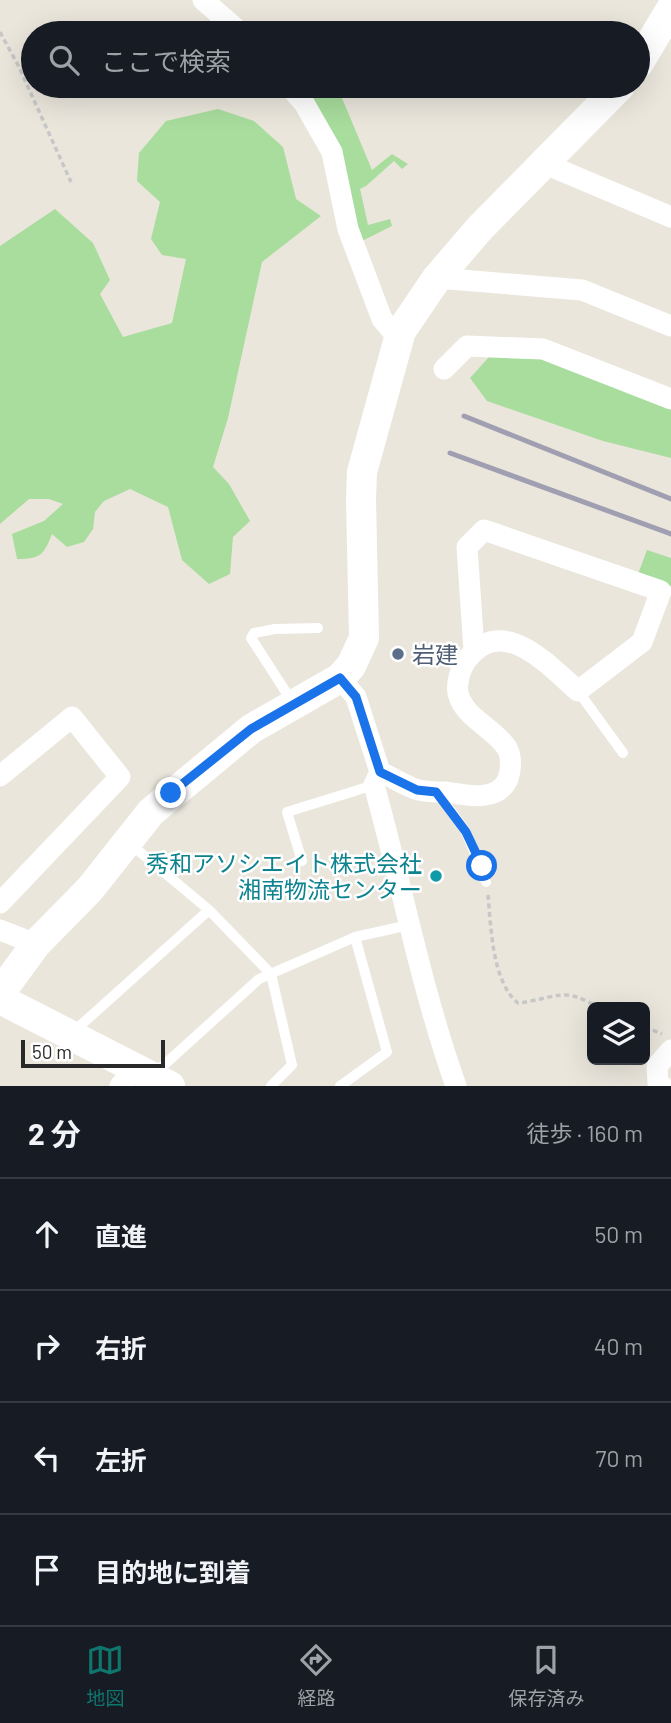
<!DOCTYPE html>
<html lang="ja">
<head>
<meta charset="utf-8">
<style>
  body { margin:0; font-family:Barlow,"Noto Sans JP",sans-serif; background:#242831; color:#f1f3f6 }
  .controls { position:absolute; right:21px; bottom:21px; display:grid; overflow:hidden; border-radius:10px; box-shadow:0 7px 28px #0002 }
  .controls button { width:63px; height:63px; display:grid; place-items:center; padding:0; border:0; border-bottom:2px solid #363941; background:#171b24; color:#f1f3f6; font:35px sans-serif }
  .scale { position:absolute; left:21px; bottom:18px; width:144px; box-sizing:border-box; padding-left:7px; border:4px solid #292929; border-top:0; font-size:19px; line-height:24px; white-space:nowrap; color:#292929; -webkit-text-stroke:5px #fff; paint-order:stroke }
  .stop { position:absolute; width:21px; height:21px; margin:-16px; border:5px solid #1a73e8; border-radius:50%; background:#fff }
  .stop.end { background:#1a73e8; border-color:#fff; box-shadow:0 2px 7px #0008 }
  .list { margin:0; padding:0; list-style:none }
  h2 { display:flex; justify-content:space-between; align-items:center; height:91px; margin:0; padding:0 28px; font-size:30px }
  h2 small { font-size:23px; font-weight:400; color:#9ea1a6 }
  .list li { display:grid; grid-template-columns:46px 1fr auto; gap:21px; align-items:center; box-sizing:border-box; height:112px; padding:0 28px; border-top:2px solid #363941 }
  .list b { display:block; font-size:26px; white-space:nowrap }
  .list em { font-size:23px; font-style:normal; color:#9ea1a6 }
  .icon { flex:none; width:38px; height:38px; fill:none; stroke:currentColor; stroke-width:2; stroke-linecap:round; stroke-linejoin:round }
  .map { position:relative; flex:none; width:671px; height:1086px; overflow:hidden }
  .search { position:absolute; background:#171b24; box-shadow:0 7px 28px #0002; left:21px; right:21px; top:21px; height:77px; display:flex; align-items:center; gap:18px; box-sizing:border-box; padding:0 24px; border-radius:38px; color:#9ea1a6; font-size:26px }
  .sheet { height:539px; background:#171b24 }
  nav { display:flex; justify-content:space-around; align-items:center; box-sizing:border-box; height:98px; border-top:2px solid #363941; background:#171b24; font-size:19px; color:#9ea1a6 }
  nav a { display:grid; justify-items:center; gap:4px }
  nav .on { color:#0f766e }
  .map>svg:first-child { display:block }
</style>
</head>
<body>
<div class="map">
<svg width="671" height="1086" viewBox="0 0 671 1086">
  <rect width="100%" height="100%" fill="#eae6dc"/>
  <path fill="#a8dd9d" d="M306,86H337L372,170L392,154L408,164L402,169L394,161L366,186L360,189L368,225L390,219L392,226L356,244L338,150Z
    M218,109L254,121L283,147L296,199L321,216L262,262L228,418L213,467L229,484L250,521L233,537L230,574L209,584L182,560L168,507L130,489L104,501L95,512L93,529L84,542L67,547L52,534C44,555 40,559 17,559L12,534L44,521L63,504L49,499H29L0,524V246L55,209L93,243L110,280L100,294L123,337L172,323L186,259L162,255L151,239L160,202L137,181L139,153L166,121Z
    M498,347L543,349L671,399V458L603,441L487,401L470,378Z
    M647,550L671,558V586L638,574Z"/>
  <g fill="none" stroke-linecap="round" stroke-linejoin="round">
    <path stroke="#c7c7c7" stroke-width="3.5" stroke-dasharray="5 3.5" stroke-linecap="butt" d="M0,32L19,67L71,182
      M488,895C491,927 492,982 518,1003C535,1002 558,992 573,996C582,998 591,1004 599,1007
      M645,1027L662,1034"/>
    <path stroke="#fff" stroke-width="10" d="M578,691L623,753
      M293,703L251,638L254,633L275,629L318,628
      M438,793L466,832L486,882
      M302,861L287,812L374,785
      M209,910L271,974L292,1065L271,1086
      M72,1033L209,910L128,842
      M154,1074L259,979L355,937L409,925
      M340,1086L387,1052L355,937"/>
    <path stroke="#fff" stroke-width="21" d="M203,0L241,33
      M289,86L304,103L332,152L348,229L382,319L398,338
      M543,163L671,217
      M437,278L582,290L671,326
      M444,369L467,346L543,349L671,399
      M340,678L356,697L380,772C393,777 406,787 419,790C427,792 437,792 445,792C465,795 497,803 508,779C511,770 512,757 507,748C494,728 463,717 458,693C456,683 461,666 468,658C504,614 549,666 578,691L642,642L661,591L484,530L467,547L474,650
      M380,772L374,785C402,885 421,988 456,1086
      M0,776L72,717L120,777L0,903
      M0,930L36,944
      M120,1086L136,1069
      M662,1086L658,1083L657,1066L671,1050"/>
    <path stroke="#fff" stroke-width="30" d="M638,64L671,9
      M0,993L36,944L90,889L151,812L251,729L340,678L351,666L364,638L361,499L362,472L401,331L437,278L480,228L620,86
      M0,999L170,1086"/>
    <path stroke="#a09fb2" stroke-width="5" d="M464,416L671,499
      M450,453L671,534"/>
  </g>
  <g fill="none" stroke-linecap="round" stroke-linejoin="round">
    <path stroke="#1a73e8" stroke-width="9" d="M171,793L251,729L340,678L356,697L380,772L417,790L436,792L466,832L482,866"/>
  </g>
  <circle fill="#5c6f8a" stroke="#fff" stroke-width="2.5" cx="398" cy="654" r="7"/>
  <circle fill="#0f9aa8" stroke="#fff" stroke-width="2.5" cx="436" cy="876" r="7"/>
  <g text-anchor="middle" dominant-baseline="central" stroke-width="5" stroke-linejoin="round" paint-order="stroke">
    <g font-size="23" fill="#4e5e75" stroke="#fff" text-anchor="start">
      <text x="412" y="654">岩建</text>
    </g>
    <g font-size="23" fill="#0d838f" stroke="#fff" text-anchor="end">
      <text x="422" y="863">秀和アソシエイト株式会社<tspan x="422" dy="26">湘南物流センター</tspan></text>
    </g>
  </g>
</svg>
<div class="controls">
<button><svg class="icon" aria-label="layers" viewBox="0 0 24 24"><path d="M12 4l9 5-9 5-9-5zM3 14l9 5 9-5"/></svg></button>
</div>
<div class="scale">50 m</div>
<div class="stop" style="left:482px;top:866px"></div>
<div class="stop end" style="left:171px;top:793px"></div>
<div class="search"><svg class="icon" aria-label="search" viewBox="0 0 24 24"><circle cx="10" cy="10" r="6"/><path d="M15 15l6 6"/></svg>ここで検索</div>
</div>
<section class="sheet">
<h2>2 分<small>徒歩 · 160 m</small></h2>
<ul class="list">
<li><svg class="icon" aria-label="ahead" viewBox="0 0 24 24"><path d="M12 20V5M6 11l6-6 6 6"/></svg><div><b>直進</b></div><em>50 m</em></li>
<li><svg class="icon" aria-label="right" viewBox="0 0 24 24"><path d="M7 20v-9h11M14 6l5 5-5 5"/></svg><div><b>右折</b></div><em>40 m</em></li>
<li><svg class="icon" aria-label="left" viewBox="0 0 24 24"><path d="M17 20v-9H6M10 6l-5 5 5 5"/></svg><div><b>左折</b></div><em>70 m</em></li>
<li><svg class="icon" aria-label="arrive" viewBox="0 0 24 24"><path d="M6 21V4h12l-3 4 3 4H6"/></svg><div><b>目的地に到着</b></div></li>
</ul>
</section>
<nav>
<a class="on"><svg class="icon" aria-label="map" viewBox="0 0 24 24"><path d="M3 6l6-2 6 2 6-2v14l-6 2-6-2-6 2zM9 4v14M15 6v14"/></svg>地図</a>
<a><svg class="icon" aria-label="directions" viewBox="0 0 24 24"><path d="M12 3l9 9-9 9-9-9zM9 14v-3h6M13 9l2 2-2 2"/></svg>経路</a>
<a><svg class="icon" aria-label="saved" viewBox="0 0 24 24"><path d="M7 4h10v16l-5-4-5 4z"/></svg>保存済み</a>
</nav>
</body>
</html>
